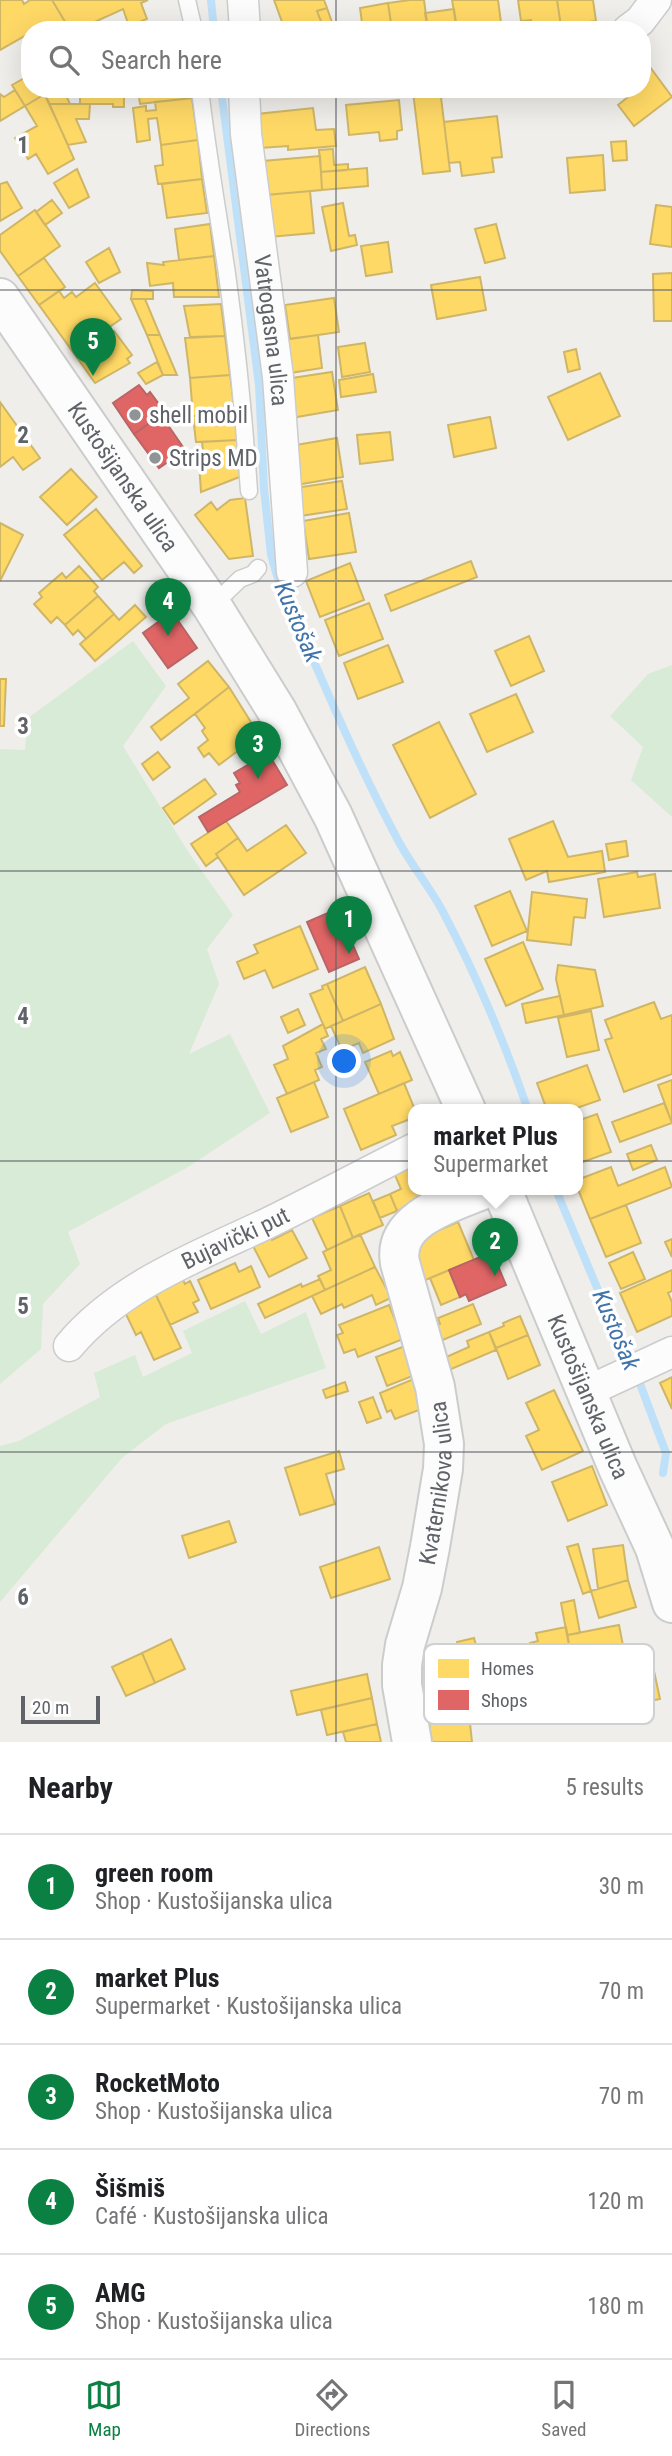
<!DOCTYPE html>
<html lang="en">
<head>
<meta charset="utf-8">
<style>
  body { margin:0; font-family:"Roboto Condensed",sans-serif; background:#f2f2f2; color:#202124 }
  .scale { position:absolute; left:21px; bottom:18px; width:79px; box-sizing:border-box; padding-left:7px; border:4px solid #5f6368; border-top:0; font-size:19px; line-height:24px; white-space:nowrap; color:#5f6368; -webkit-text-stroke:5px #fff; paint-order:stroke }
  .you { position:absolute; left:345px; top:1062px; width:24px; height:24px; margin:-18px; border:5px solid #fff; border-radius:50%; background:#1a73e8; box-shadow:0 0 0 10px #1a73e833 }
  .badge { display:grid; place-items:center; width:46px; height:46px; border-radius:50%; background:#0b8043; color:#fff; font-size:23px; font-weight:700 }
  .pin { position:absolute; translate:-50% -58px; filter:drop-shadow(0 2px 4px #0008) }
  .pin::after { content:''; position:absolute; top:37px; width:24px; height:21px; background:inherit; clip-path:polygon(0 0,100% 0,50% 100%) }
  .popup { position:absolute; left:408px; top:1104px; width:175px; height:91px; box-sizing:border-box; display:grid; place-content:center; border-radius:14px; background:#fff; filter:drop-shadow(0 2px 5px #0005); font-size:23px; white-space:nowrap; color:#757577 }
  .popup b { font-size:26px; color:#202124 }
  .popup::after { content:''; position:absolute; left:50%; top:100%; margin-left:-14px; border:14px solid transparent; border-top-color:#fff }
  .list { margin:0; padding:0; list-style:none }
  h2 { display:flex; justify-content:space-between; align-items:center; height:91px; margin:0; padding:0 28px; font-size:30px }
  h2 small { font-size:23px; font-weight:400; color:#757577 }
  .list li { display:grid; grid-template-columns:46px 1fr auto; gap:21px; align-items:center; box-sizing:border-box; height:105px; padding:0 28px; border-top:2px solid #e0e0e0 }
  .list b { display:block; font-size:26px; white-space:nowrap }
  .list p { margin:0; font-size:23px; white-space:nowrap; color:#757577 }
  .list em { font-size:23px; font-style:normal; color:#757577 }
  .icon { flex:none; width:38px; height:38px; fill:none; stroke:currentColor; stroke-width:2; stroke-linecap:round; stroke-linejoin:round }
  .map { position:relative; flex:none; width:672px; height:1742px; overflow:hidden }
  .search { position:absolute; background:#fff; box-shadow:0 7px 28px #0002; left:21px; right:21px; top:21px; height:77px; display:flex; align-items:center; gap:18px; box-sizing:border-box; padding:0 24px; border-radius:28px; color:#757577; font-size:26px }
  .sheet { height:616px; background:#fff }
  nav { display:flex; justify-content:space-around; align-items:center; box-sizing:border-box; height:98px; border-top:2px solid #e0e0e0; background:#fff; font-size:19px; color:#757577 }
  nav a { display:grid; justify-items:center; gap:4px }
  nav .on { color:#0b8043 }
  .map>svg:first-child { display:block }
</style>
</head>
<body>
<div class="map">
<svg width="672" height="1742" viewBox="0 0 672 1742">
  <rect width="100%" height="100%" fill="#efeeea"/>
  <path fill="#d8ebd6" d="M133,641L166,686L123,746L187,850L233,915L207,949L219,984L189,1054L230,1034L270,1113L188,1167L68,1232L80,1264L43,1304L41,1349L0,1384V749L25,750L28,718Z
    M672,665V817L631,780L643,747L610,716L648,674Z
    M245,1301L261,1334L306,1312L326,1368L166,1424L122,1458L0,1602V1446L19,1441L100,1397L94,1373L135,1355L143,1377L192,1353L183,1331Z"/>
  <path fill="#ffd966" stroke="#cfb667" stroke-width="2" d="M0,0H22L24,4L30,0H52L70,30H30V33L0,50Z
    M52,0H148L141,3L147,19L129,26L123,9L77,30H70Z
    M274,0H324L327,8L317,11L322,24L310,28L309,23L285,30Z
    M410,0H424L428,30H392L388,3Z
    M452,0H498L502,30H457Z
    M518,0H557L561,26L532,30L531,20L521,21Z
    M557,0H593L596,21L561,26Z
    M388,3L392,30H363L360,8Z
    M327,8L334,28L345,26L346,30H290L309,23L310,28L322,24L317,11Z
    M454,9L457,30H428L425,13Z
    M642,56L672,97L634,126L618,105L628,97L622,89H642Z
    M30,75V89H42L45,94L25,106L12,85Z
    M42,89H63L70,104H49Z
    M138,89H191L192,98L140,104Z
    M440,89L450,171L423,174L413,92Z
    M15,90L25,106L0,121V94L4,97Z
    M80,92H124V107H113V104H80Z
    M45,94L74,159L48,174L36,154L28,159L15,138L37,126L25,106Z
    M192,98L198,140L161,145L157,118L148,119L150,140L137,142L133,108L146,106V111L156,110L155,102Z
    M399,100L402,130L397,131V139L380,141L379,132L349,135L346,105Z
    M49,104H90L89,119H76L86,142L68,145Z
    M313,108L316,130L334,129L336,146L288,150V146L260,148L257,114Z
    M497,116L502,157L492,158L494,172L462,176L460,162L449,163L444,122Z
    M198,140L202,179L158,184L155,166L163,165L161,145Z
    M626,141L627,160L613,161L611,142Z
    M333,149L334,165L348,164V170L321,172L319,150Z
    M603,155L605,190L570,193L567,158Z
    M320,156L322,190L266,195L263,161Z
    M367,168L368,186L322,190L321,172Z
    M77,169L89,197L69,208L54,183Z
    M202,179L207,213L167,218L162,184Z
    M7,182L22,208L0,221V184Z
    M310,191L314,233L269,237L266,195Z
    M52,200L62,213L45,225L36,212Z
    M343,203L349,236L355,235L357,245L331,251L322,207Z
    M656,205L672,207V247L650,244Z
    M35,210L60,246L18,276L0,251V235Z
    M210,224L214,256L179,260L175,229Z
    M496,224L505,258L485,263L475,229Z
    M388,242L392,272L366,276L361,246Z
    M109,248L120,272L99,283L86,262Z
    M214,256L219,297H174L173,283L150,286L147,263L164,265L163,262Z
    M44,258L65,287L39,305L18,276Z
    M672,273V321H654L653,274Z
    M480,277L486,310L437,319L431,285Z
    M95,283L121,319L73,352L39,305L59,291L64,298L72,292L76,297Z
    M132,290L153,291V299H131Z
    M334,298L339,332L290,339L285,305Z
    M131,299H145L160,335H147Z
    M221,304L225,336L190,337L184,306Z
    M106,329L110,334L114,331L132,355L127,359L130,363L95,383L73,352Z
    M147,335H160L177,375H163Z
    M318,335L322,368L290,373L286,339Z
    M225,336L230,375L190,378L185,338Z
    M365,343L370,372L342,377L338,347Z
    M576,349L580,369L568,372L564,352Z
    M157,362L163,375L146,384L138,373Z
    M332,372L338,410L291,418L285,379Z
    M600,373L620,416L568,440L548,397Z
    M373,374L376,392L341,397L339,380Z
    M230,375L235,413L193,416L190,378Z
    M0,402L40,458L23,470L13,457L0,467Z
    M235,413L238,440L196,442L193,416Z
    M490,417L496,448L454,457L448,425Z
    M390,432L393,460L360,464L357,435Z
    M337,438L343,477L296,485L290,446Z
    M238,440L242,476L201,492L199,463L204,459L202,442Z
    M71,469L97,497L67,525L40,497Z
    M342,481L347,509L300,516L295,488Z
    M245,498L253,556L229,559L195,515L211,502L217,510L230,500Z
    M96,509L142,566L134,573L124,562L102,580L64,535Z
    M349,513L356,552L309,559L303,521Z
    M0,523L23,535L0,581Z
    M471,561L477,577L391,611L385,595Z
    M350,563L364,600L320,617L306,581Z
    M79,566L98,587L94,591L98,596L65,625L57,617L51,623L34,604L42,597L39,593L62,573L66,578Z
    M98,596L114,614L86,639L78,630L73,635L65,625Z
    M369,603L383,639L339,656L325,620Z
    M135,605L146,617L95,661L80,644L114,614L119,620Z
    M529,636L544,671L511,686L495,651Z
    M388,645L403,682L358,699L344,663Z
    M208,661L229,687L161,740L151,727L189,698L178,684Z
    M0,679H6L4,726H0Z
    M229,687L259,735L219,765L209,753L204,757L198,748L208,740L202,731L205,728L195,714Z
    M516,694L533,732L487,752L470,714Z
    M439,722L476,794L430,818L393,745Z
    M158,752L170,767L153,780L142,764Z
    M205,779L216,794L174,824L163,808Z
    M226,821L238,838L216,854L218,857L206,866L191,844Z
    M553,821L568,857L602,851L605,872L549,882L547,871L526,880L509,839Z
    M286,825L306,853L244,895L216,854L238,838L247,851Z
    M626,841L628,856L609,860L606,844Z
    M637,872L638,877L655,874L660,908L604,917L598,879Z
    M510,891L527,931L492,946L475,906Z
    M532,892L587,899L585,918L574,917L571,945L527,940Z
    M300,926L318,969L273,988L265,970L244,979L237,962L258,953L254,945Z
    M523,942L543,989L506,1006L485,959Z
    M558,965L595,970L603,1006L564,1015L556,979Z
    M365,967L381,1004L343,1021L327,984Z
    M327,984L343,1021L325,1029L310,994L323,989L322,986Z
    M560,996L564,1015L526,1023L522,1004Z
    M654,1002L661,1019L672,1015V1074L624,1092L605,1040L612,1038L605,1020Z
    M381,1004L394,1039L363,1053L359,1043L342,1050L331,1026Z
    M298,1009L305,1025L288,1033L281,1017Z
    M591,1011L599,1050L567,1057L558,1018Z
    M323,1024L328,1036L321,1039L326,1049L316,1053L322,1067L315,1070L319,1080L287,1094L274,1065L288,1059L283,1046Z
    M391,1051L393,1056L400,1052L412,1080L379,1094L365,1062Z
    M587,1065L600,1100L571,1110H547L537,1083Z
    M672,1080V1123L658,1085Z
    M314,1082L328,1117L291,1132L277,1098Z
    M404,1083L415,1110H413V1118L392,1126L396,1135L361,1150L344,1109Z
    M664,1103L672,1123L620,1142L612,1122Z
    M597,1114L611,1152L577,1164V1121Z
    M651,1145L657,1160L633,1170L627,1154Z
    M413,1160V1190H447L397,1211L390,1194L401,1189L392,1168Z
    M611,1167L618,1186L665,1167L672,1187L590,1219L577,1187V1180Z
    M369,1193L383,1225L353,1238L340,1206Z
    M390,1194L397,1211L380,1218L373,1201Z
    M626,1205L641,1243L606,1257L590,1219Z
    M340,1206L353,1238L327,1250L312,1218Z
    M458,1222L474,1260L418,1283L411,1242Z
    M292,1230L307,1258L269,1277L251,1242L268,1233L272,1240Z
    M360,1234L375,1267L325,1290L318,1276L331,1270L323,1252Z
    M672,1239V1257L665,1242Z
    M633,1252L645,1279L621,1289L609,1263Z
    M235,1263L239,1272L251,1266L260,1287L211,1309L198,1280Z
    M375,1267L386,1288L391,1286L395,1296L376,1305L372,1295L344,1308L342,1304L321,1314L312,1296Z
    M449,1270L460,1297L441,1305L430,1278Z
    M672,1270V1291L668,1293L672,1302V1316L637,1332L620,1293Z
    M320,1279L325,1290L265,1318L258,1304L301,1284L302,1287Z
    M183,1280L185,1284L190,1281L199,1300L193,1303L198,1312L170,1325L155,1293Z
    M155,1293L181,1348L154,1360L141,1332L136,1335L123,1308Z
    M473,1304L481,1324L438,1342L432,1327L440,1324L438,1318Z
    M389,1305L403,1339L358,1357L355,1349L344,1353L337,1335L343,1333L339,1325Z
    M520,1316L528,1335L496,1348L489,1332L504,1326L503,1323Z
    M489,1332L496,1350L449,1370L444,1358L469,1347L467,1341Z
    M528,1335L540,1365L508,1379L496,1348Z
    M405,1346L415,1375L387,1386L376,1357Z
    M672,1377V1409L660,1383Z
    M416,1378L427,1407L395,1419L391,1410L387,1412L380,1393Z
    M345,1382L348,1391L326,1398L323,1390Z
    M554,1390L583,1451L542,1470L526,1436L539,1430L526,1403Z
    M373,1397L381,1418L367,1423L359,1402Z
    M339,1451L344,1469L326,1474L335,1504L300,1515L285,1468Z
    M592,1466L607,1505L568,1521L552,1482Z
    M229,1521L236,1542L189,1558L182,1536Z
    M578,1544L591,1591L583,1594L567,1547Z
    M623,1545L628,1580L598,1589L593,1549Z
    M379,1547L390,1579L331,1598L320,1567Z
    M628,1580L636,1607L599,1618L591,1591Z
    M574,1600L580,1633L567,1635L561,1603Z
    M619,1625L626,1661L574,1671L567,1635Z
    M566,1627L574,1671L536,1678L530,1643L538,1641L536,1633Z
    M474,1638L478,1652L460,1656L457,1642Z
    M171,1639L185,1669L155,1683L142,1653Z
    M458,1652L468,1700L422,1709L412,1662Z
    M142,1653L155,1683L126,1696L112,1667Z
    M626,1661L633,1697L590,1705L583,1669Z
    M654,1671L660,1699L623,1706L622,1699L633,1697L629,1676Z
    M367,1674L372,1698L297,1715L291,1691Z
    M542,1685L545,1709L528,1712L524,1687Z
    M372,1698L377,1724L327,1735L321,1710Z
    M469,1714L472,1742H431L429,1718Z
    M377,1724L381,1742H346L343,1732Z"/>
  <path fill="#e06666" stroke="#b96567" stroke-width="2" d="M139,385L147,395L150,392L161,407L157,409L161,415L134,434L113,403Z
    M161,415L185,450L159,468L134,434Z
    M172,612L197,648L168,668L143,633Z
    M268,753L287,785L208,832L199,817L240,792L236,785L240,783L234,773Z
    M337,909L359,959L329,972L307,922Z
    M492,1252L506,1285L469,1301L466,1294L460,1297L449,1270Z"/>
  <g fill="none" stroke-linecap="round" stroke-linejoin="round">
    <path stroke="#bfe0f9" stroke-width="8" d="M211,0L214,30
      M221,89L259,385L264,489L271,555L277,576C316,666 353,756 399,842C412,866 429,886 442,910C476,974 504,1041 528,1110
      M556,1190L614,1328L632,1364
      M637,1376L666,1453L663,1473"/>
    <defs>
      <path id="service" d="M187,0L194,30
        M200,89C207,151 218,212 227,274C237,346 244,418 249,491
        M212,606L240,579L253,574L258,568"/>
      <g id="minor">
        <path d="M243,0L245,30"/>
        <path d="M628,30L640,21L656,0"/>
        <path id="s1" d="M244,89L246,134L278,377L292,572"/>
        <path id="s2" d="M69,1346C119,1286 196,1257 266,1224C315,1200 364,1174 413,1149"/>
        <path d="M586,1392L672,1352"/>
      </g>
      <g id="tertiary">
        <path id="s3" d="M0,298L212,606L277,711L333,816L466,1110"/>
        <path id="s4" d="M502,1190L618,1468L655,1548L672,1603"/>
        <path id="s5" d="M412,1742L402,1685V1665L405,1645L422,1588L430,1547L443,1469L444,1444L435,1387L400,1263C392,1219 450,1203 482,1190"/>
      </g>
    </defs>
    <use href="#service" stroke="#cbcccc" stroke-width="19"/>
    <use href="#minor" stroke="#cbcccc" stroke-width="33"/>
    <use href="#tertiary" stroke="#cbcccc" stroke-width="42"/>
    <use href="#service" stroke="#fdfcfc" stroke-width="16"/>
    <use href="#minor" stroke="#fdfcfc" stroke-width="30"/>
    <use href="#tertiary" stroke="#fdfcfc" stroke-width="38"/>
  </g>
  <path fill="none" stroke="#5f6368" stroke-width="2" stroke-opacity="0.55" d="M336,0V30M336,89V1742M0,290H672M0,581H672M0,871H672M0,1161H672M0,1452H672"/>
  <g fill="#919496" stroke="#fff" stroke-width="2.5">
    <circle cx="135" cy="415" r="7"/>
    <circle cx="155" cy="458" r="7"/>
  </g>
  <g text-anchor="middle" dominant-baseline="central" stroke-width="7" stroke-linejoin="round" paint-order="stroke">
    <g font-size="23" fill="#5f6368" stroke="#fff">
      <text stroke="none"><textPath href="#s1" startOffset="243">Vatrogasna ulica</textPath></text>
      <text stroke="none"><textPath href="#s3" startOffset="217">Kustošijanska ulica</textPath></text>
      <text stroke="none"><textPath href="#s2" startOffset="200">Bujavički put</textPath></text>
      <text stroke="none"><textPath href="#s4" startOffset="224">Kustošijanska ulica</textPath></text>
      <text stroke="none"><textPath href="#s5" startOffset="264">Kvaternikova ulica</textPath></text>
    </g>
    <g font-size="23" fill="#5f6368" stroke="#fff" text-anchor="start">
      <text x="149" y="415">shell mobil</text>
      <text x="169" y="458">Strips MD</text>
    </g>
    <g font-size="24" font-style="italic" fill="#4174aa" stroke="#fff">
      <text transform="translate(298 622) rotate(67)">Kustošak</text>
      <text transform="translate(616 1330) rotate(67)">Kustošak</text>
    </g>
  </g>
  <rect x="424" y="1644" width="230" height="80" rx="10" fill="#fff" stroke="#cfd0d2" stroke-width="2"/>
  <rect x="438" y="1659" width="31" height="19" fill="#ffd966"/>
  <rect x="438" y="1690" width="31" height="20" fill="#e06666"/>
  <g font-size="19" fill="#5f6368">
    <text x="481" y="1675">Homes</text>
    <text x="481" y="1707">Shops</text>
  </g>
  <g font-size="23" text-anchor="middle" font-weight="bold" fill="#5f6368" stroke="#fff" stroke-width="7" stroke-linejoin="round" paint-order="stroke">
    <text x="23" y="153">1</text>
    <text x="23" y="443">2</text>
    <text x="23" y="734">3</text>
    <text x="23" y="1024">4</text>
    <text x="23" y="1314">5</text>
    <text x="23" y="1605">6</text>
  </g>
</svg>
<div class="scale">20 m</div>
<div class="you"></div>
<div class="pin badge" style="left:349px;top:954px">1</div>
<div class="pin badge" style="left:495px;top:1276px">2</div>
<div class="popup"><b>market Plus</b>Supermarket</div>
<div class="pin badge" style="left:258px;top:779px">3</div>
<div class="pin badge" style="left:168px;top:636px">4</div>
<div class="pin badge" style="left:93px;top:376px">5</div>
<div class="search"><svg class="icon" aria-label="search" viewBox="0 0 24 24"><circle cx="10" cy="10" r="6"/><path d="M15 15l6 6"/></svg>Search here</div>
</div>
<section class="sheet">
<h2>Nearby<small>5 results</small></h2>
<ul class="list">
<li><span class="badge">1</span><div><b>green room</b><p>Shop · Kustošijanska ulica</p></div><em>30 m</em></li>
<li><span class="badge">2</span><div><b>market Plus</b><p>Supermarket · Kustošijanska ulica</p></div><em>70 m</em></li>
<li><span class="badge">3</span><div><b>RocketMoto</b><p>Shop · Kustošijanska ulica</p></div><em>70 m</em></li>
<li><span class="badge">4</span><div><b>Šišmiš</b><p>Café · Kustošijanska ulica</p></div><em>120 m</em></li>
<li><span class="badge">5</span><div><b>AMG</b><p>Shop · Kustošijanska ulica</p></div><em>180 m</em></li>
</ul>
</section>
<nav>
<a class="on"><svg class="icon" aria-label="map" viewBox="0 0 24 24"><path d="M3 6l6-2 6 2 6-2v14l-6 2-6-2-6 2zM9 4v14M15 6v14"/></svg>Map</a>
<a><svg class="icon" aria-label="directions" viewBox="0 0 24 24"><path d="M12 3l9 9-9 9-9-9zM9 14v-3h6M13 9l2 2-2 2"/></svg>Directions</a>
<a><svg class="icon" aria-label="saved" viewBox="0 0 24 24"><path d="M7 4h10v16l-5-4-5 4z"/></svg>Saved</a>
</nav>
</body>
</html>
